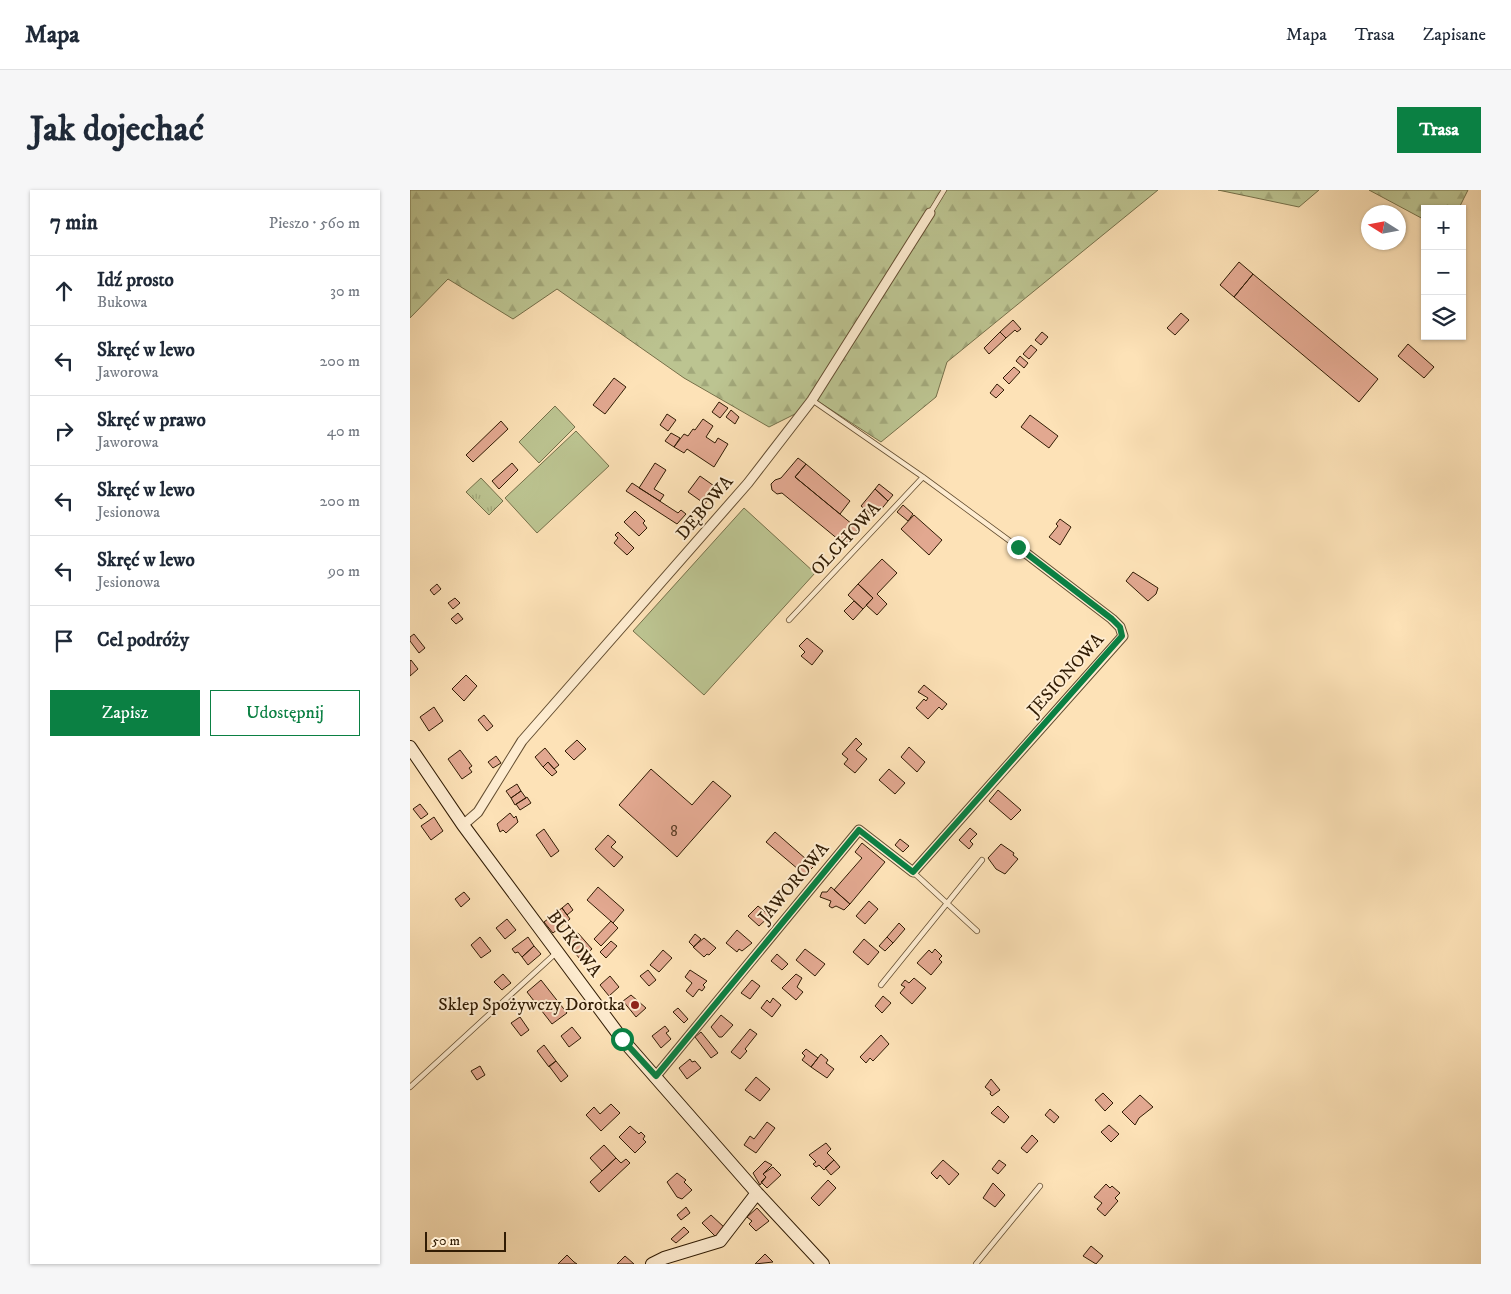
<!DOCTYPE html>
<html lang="pl">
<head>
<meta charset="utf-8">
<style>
  body { margin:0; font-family:"IM FELL DW Pica",serif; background:#f6f6f7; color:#1f2937 }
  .controls { position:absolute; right:15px; top:15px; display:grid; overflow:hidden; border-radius:0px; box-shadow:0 1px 4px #0004 }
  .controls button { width:45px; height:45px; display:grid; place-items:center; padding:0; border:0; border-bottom:1px solid #e0e1e3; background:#fff; color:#1f2937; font:25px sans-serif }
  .compass { position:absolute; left:951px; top:15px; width:45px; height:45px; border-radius:50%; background:#fff; box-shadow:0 1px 4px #0004; rotate:281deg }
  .scale { position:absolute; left:15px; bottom:12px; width:81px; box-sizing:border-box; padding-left:5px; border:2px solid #311c04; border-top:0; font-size:14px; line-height:18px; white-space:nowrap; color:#311c04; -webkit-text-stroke:4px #feecd0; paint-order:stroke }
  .stop { position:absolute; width:15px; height:15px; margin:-11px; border:4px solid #0b8043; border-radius:50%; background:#fff }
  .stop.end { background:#0b8043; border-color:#fff; box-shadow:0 1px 5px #0008 }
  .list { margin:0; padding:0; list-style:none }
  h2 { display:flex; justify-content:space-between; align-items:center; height:65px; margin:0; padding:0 20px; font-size:21px }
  h2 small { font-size:16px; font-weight:400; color:#747a83 }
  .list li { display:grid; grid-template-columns:32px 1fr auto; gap:15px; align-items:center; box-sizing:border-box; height:70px; padding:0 20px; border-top:1px solid #e0e1e3 }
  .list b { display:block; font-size:19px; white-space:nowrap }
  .list p { margin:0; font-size:16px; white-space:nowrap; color:#747a83 }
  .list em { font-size:16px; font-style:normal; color:#747a83 }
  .actions { display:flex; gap:10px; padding:15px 20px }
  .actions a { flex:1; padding:11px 0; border:1px solid #0b8043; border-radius:0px; text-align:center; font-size:18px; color:#0b8043 }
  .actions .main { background:#0b8043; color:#fff }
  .icon { flex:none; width:28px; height:28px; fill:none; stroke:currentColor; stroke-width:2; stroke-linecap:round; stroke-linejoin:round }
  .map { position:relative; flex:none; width:1071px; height:1074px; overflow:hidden; border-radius:0px }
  header { display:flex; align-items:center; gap:30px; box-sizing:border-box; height:70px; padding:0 25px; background:#fff; border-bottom:1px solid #e0e1e3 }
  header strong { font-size:24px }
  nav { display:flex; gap:28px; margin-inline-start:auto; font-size:18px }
  .intro { display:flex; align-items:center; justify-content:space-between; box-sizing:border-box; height:120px; padding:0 30px }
  h1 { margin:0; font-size:35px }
  .button { padding:12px 22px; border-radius:0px; background:#0b8043; color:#fff; font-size:18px; font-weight:700 }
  main { display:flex; gap:30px; padding:0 30px }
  aside { flex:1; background:#fff; border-radius:0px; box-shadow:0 1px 4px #0004 }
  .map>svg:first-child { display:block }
</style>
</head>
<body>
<header>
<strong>Mapa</strong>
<nav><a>Mapa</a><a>Trasa</a><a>Zapisane</a></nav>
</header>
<div class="intro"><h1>Jak dojechać</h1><a class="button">Trasa</a></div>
<main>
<aside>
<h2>7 min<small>Pieszo · 560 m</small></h2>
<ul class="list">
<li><svg class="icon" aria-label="ahead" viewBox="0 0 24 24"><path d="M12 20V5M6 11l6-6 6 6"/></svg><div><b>Idź prosto</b><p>Bukowa</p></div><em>30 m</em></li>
<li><svg class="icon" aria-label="left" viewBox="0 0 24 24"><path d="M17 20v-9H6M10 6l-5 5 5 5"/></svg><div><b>Skręć w lewo</b><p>Jaworowa</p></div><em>200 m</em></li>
<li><svg class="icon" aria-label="right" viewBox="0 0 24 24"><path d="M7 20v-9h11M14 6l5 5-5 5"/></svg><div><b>Skręć w prawo</b><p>Jaworowa</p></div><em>40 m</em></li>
<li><svg class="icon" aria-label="left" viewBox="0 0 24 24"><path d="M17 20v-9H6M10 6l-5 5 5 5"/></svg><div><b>Skręć w lewo</b><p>Jesionowa</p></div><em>200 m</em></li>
<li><svg class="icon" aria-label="left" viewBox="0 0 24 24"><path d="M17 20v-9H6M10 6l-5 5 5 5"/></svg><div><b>Skręć w lewo</b><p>Jesionowa</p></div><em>90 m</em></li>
<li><svg class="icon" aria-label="arrive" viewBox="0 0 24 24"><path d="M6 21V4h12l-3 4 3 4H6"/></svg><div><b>Cel podróży</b></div></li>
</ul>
<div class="actions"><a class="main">Zapisz</a><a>Udostępnij</a></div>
</aside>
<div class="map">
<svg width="1071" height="1074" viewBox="0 0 1071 1074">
  <defs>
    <pattern id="forest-firs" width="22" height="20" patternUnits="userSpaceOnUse" patternTransform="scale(1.25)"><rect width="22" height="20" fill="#bcc491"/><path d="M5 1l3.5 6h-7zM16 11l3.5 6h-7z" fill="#a2a87b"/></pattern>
    <pattern id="park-tufts" width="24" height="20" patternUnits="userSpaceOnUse" patternTransform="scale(1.25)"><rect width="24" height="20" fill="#bcc491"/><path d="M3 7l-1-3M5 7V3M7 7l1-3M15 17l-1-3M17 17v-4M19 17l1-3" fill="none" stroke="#a2a87b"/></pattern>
  </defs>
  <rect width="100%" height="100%" fill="#fde2b7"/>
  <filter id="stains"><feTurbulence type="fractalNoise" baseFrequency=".004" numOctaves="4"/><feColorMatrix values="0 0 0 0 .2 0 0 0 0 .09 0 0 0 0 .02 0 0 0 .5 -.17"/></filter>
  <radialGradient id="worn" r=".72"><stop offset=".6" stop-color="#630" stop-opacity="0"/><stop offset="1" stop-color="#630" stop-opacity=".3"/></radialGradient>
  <path fill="#bcc491" stroke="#76704a" d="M145,216L165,237L129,273L109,252Z
    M166,241L199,276L127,343L95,308Z
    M334,318L405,383L294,505L223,441Z"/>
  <path fill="url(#forest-firs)" stroke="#76704a" d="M0,0H748L537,172L526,207L471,252L409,212L359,237L274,188L147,99L103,129L38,89L0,128Z
    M808,0H909L889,17Z
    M959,0H1058L1050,16L1045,19H1015V30Z"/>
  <path fill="url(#park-tufts)" stroke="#76704a" d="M71,288L93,311L79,325L56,302Z"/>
  <path fill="#e2a890" stroke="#311c04" d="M829,72L843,84L824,107L810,95Z
    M843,84L968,189L949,212L824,107Z
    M771,123L779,130L765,145L757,138Z
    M603,130L611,139L607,142L605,140L596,148L590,142Z
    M590,142L596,148L579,164L574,158Z
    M632,142L638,147L631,155L625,150Z
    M998,154L1024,177L1014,188L988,166Z
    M621,155L627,160L619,169L613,164Z
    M610,166L618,173L614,178L606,171Z
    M604,177L610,182L599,194L593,188Z
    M204,188L216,197L195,224L183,215Z
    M587,194L594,200L586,208L580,203Z
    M309,212L318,218L310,228L302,222Z
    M321,220L329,227L325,234L316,227Z
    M257,224L266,230L258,241L250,235Z
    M620,225L648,246L639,258L611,237Z
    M293,229L303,236L296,247L305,253L308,248L318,254L304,277L277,259L274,263L264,257L274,244L278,246L283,239L285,240Z
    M91,231L98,239L63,272L56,265Z
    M261,243L270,248L264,257L255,251Z
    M388,268L396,274L385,287L448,339L435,355L372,303L367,304L362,300L361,294L365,290L371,288Z
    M102,273L108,280L89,299L82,291Z
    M245,273L256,280L244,299L254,305L250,311L229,298Z
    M396,274L440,311L430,324L385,287Z
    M290,286L307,298L295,314L278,302Z
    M222,293L268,323L271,320L276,324L267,334L216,301Z
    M469,294L483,305L478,311L465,299Z
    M465,299L478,311L465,327L451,316Z
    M493,315L503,324L498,331L487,322Z
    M225,321L235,331L233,333L237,338L229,346L214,332Z
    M504,325L532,350L519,365L491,339Z
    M650,329L661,337L650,355L639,347L648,336L646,334Z
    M208,342L224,358L217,365L204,353L208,348L205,345Z
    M472,369L487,383L467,404L477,414L467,425L456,415L463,408L448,394Z
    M723,382L748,398L746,404L738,411L716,391Z
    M27,394L31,399L24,405L20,400Z
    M448,394L463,408L453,419L438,405Z
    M45,408L50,413L43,419L38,413Z
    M444,411L453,419L443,430L434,421Z
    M48,423L53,429L46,434L41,429Z
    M4,444L15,458L9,463L0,451V447Z
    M397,448L413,461L402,475L391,466L395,462L389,456Z
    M1,470L8,479L0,486V471Z
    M56,485L67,496L54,511L42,499Z
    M514,495L537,514L532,520L529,517L518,529L506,518L514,509L516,511L518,508L508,502Z
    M24,517L33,531L19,541L10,527Z
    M74,525L83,536L77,541L68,530Z
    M446,548L452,554L446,560L457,569L445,583L434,574L438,569L432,564Z
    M167,550L176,559L164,570L155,561Z
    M499,557L515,572L507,582L491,567Z
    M135,558L149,575L144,579L138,572L133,577L125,567Z
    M50,560L62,576L59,578L62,582L52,589L38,569Z
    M86,566L91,573L83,578L78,572Z
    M138,572L147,582L142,586L133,577Z
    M241,579L282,615L303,591L321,606L267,667L209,615Z
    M479,579L495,593L485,604L469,590Z
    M107,594L111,601L101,608L96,601Z
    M588,600L611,620L601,630L579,611Z
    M111,601L116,608L105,615L101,608Z
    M117,607L121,613L110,620L106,614Z
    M10,614L18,624L11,629L3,619Z
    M100,623L104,628L106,626L108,632L96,643L93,640L90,642L87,634Z
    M24,627L33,641L21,650L11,636Z
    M560,638L567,644L560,651L563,654L559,659L549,650Z
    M134,639L149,661L141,667L126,645Z
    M365,642L404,676L395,685L356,652Z
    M198,645L206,652L201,657L213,667L204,677L185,659Z
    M490,649L499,656L493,662L485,655Z
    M452,653L475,672L440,714L424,700L452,668L445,662Z
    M591,654L604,663L603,665L608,669L595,684L586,679L578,668Z
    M188,697L214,720L203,733L177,710Z
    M421,697L440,714L434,720L426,716L422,718L419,716L421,711L410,707L412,702H417Z
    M54,702L60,709L51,717L45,709Z
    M459,711L468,719L455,734L446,726Z
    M158,713L163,720L157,725L152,718Z
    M348,716L360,726L349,736L338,726Z
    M152,718L160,729L143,743L134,732Z
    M97,729L106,740L95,749L86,738Z
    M201,731L208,738L191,756L184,749Z
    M489,733L495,739L483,753L477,747Z
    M327,740L342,753L332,761L329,759L327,762L316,753Z
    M168,743L182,759L170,769L156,752Z
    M285,744L291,749L284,757L279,752Z
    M70,747L81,761L71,768L61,755Z
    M118,747L124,756L112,767L108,762L105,763L102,759Z
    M477,747L483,753L475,761L469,756Z
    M294,748L306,758L299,765L297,764L294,767L283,757Z
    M454,749L469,762L458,775L443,762Z
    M201,751L207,756L196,768L190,762Z
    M124,756L131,764L118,775L112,767Z
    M395,759L415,774L405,786L386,770Z
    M525,759L532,766L529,769L532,772L521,785L507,773L519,760L522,763Z
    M253,760L262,768L249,782L240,775Z
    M367,764L378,774L372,780L361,771Z
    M238,780L246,790L239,796L230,786Z
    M280,780L297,791L293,795L295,797L292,801L289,799L283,807L276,801L282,793L275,787Z
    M93,784L101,793L92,800L84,792Z
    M386,784L392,788L387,797L393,802L386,810L372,798Z
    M200,786L209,797L199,806L190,795Z
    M504,788L516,798L502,814L490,803L495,797L491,795L495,790L499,793Z
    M131,790L157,823L142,834L117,802Z
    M342,790L350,796L340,809L331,803Z
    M221,805L236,818L226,827L213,811Z
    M473,806L481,813L472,823L465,816Z
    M363,808L371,815L362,827L351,818L357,810L360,813Z
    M268,818L278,829L274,833L263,822Z
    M311,825L323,835L312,847H309L301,837Z
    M110,827L119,840L111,846L101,833Z
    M255,836L259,841L256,843L261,849L251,858L242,846Z
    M162,837L171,848L159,857L151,846Z
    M340,839L347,844L335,859L337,861L330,869L321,862Z
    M291,842L308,863L301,868L285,847Z
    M471,845L479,854L463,871L460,868L456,873L450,867Z
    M134,855L146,871L139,877L127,861Z
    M396,859L408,868L401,877L392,870L395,866L392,863Z
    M411,864L418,870L416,873L424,879L417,888L401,877Z
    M280,869L282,872L285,871L291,878L277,889L269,878Z
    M146,871L158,886L151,892L139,876Z
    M70,876L75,885L67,890L61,881Z
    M346,887L360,899L350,911L335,900Z
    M581,889L590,900L582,906L580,904L581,902L575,897Z
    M693,903L703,913L695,921L685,910Z
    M730,905L743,917L729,928L725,935L712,922Z
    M201,914L210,923L191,941L176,925L184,917L190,924Z
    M588,916L599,927L594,933L581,923Z
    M640,919L649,927L644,933L635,925Z
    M357,932L365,938L346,963L334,955L340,946L344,949Z
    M699,935L709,944L701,952L691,942Z
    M220,936L229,944L231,942L235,946L233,949L236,952L225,963L209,947Z
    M622,945L628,951L617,963L611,958Z
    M416,953L421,959L417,963L424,970L414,980L409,975L406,977L403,974L406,972L399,965Z
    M194,955L206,968L192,981L180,968Z
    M206,968L211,973L216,969L220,973L189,1002L180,992Z
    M424,970L430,977L421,985L415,978Z
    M533,970L549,984L539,995L530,985L527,989L521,983Z
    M589,970L596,975L588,984L582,979Z
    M355,971L362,975L353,984L356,987L350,995L343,983Z
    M363,977L371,985L357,998L351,992L356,987L353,984Z
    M267,983L276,990L274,992L282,1000L272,1009L267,1007L257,992Z
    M418,990L426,998L409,1016L401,1008Z
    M583,993L595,1005L585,1017L573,1008Z
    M696,994L700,998L702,996L710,1003L705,1008L708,1011L695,1026L687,1019L692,1013L684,1007Z
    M276,1017L280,1023L271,1030L267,1025Z
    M347,1018L359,1031L346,1041L339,1034L342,1031L337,1027Z
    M301,1025L315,1038L306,1047L292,1033Z
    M274,1037L279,1042L266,1053L261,1049Z
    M681,1056L693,1066L686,1074L673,1066Z
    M355,1064L363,1072L345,1074Z
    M157,1065L164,1072L167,1074H148Z
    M215,1066L224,1074H207Z"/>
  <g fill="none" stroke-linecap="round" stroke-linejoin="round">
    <defs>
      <path id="lane" d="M520,23L534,0
        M402,210L513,287L608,357
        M379,430L513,287
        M503,682L567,741
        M471,795L572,670
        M0,897L146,763
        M566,1074L630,996"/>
      <path id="street" d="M53,635L68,622L112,551L338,293L402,210L520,23
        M246,886L449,640L503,682L713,446L710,437L702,429L608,357"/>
      <path id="secondary" d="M0,557L53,635L212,849L347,1003L413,1074
        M242,1074L254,1068L310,1051L347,1003"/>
    </defs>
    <use href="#lane" stroke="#644e31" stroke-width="6"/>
    <use href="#street" stroke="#644e31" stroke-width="11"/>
    <use href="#secondary" stroke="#311c04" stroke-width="14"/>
    <use href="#lane" stroke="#feecd0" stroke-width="4.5"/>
    <use href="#street" stroke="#feecd0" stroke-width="9"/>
    <use href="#secondary" stroke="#feecd0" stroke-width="12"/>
  </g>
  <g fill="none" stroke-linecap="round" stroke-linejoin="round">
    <path stroke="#0b8043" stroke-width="6" d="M212,849L246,886L449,640L503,682L712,446L710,437L702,429L608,357"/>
  </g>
  <circle fill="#8f2418" stroke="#feecd0" stroke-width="2" cx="225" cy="815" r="5"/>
  <g text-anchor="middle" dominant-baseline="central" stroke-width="4" stroke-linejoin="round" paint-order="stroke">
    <g font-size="15" fill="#5d3f27">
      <text x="264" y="641">8</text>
    </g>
    <g font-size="18" fill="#311c04" stroke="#feecd0">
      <text transform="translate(295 318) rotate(-50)">DĘBOWA</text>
      <text transform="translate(436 349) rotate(-47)">OLCHOWA</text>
      <text transform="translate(656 485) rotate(-48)">JESIONOWA</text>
      <text transform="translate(384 693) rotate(-50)">JAWOROWA</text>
      <text transform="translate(164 754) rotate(53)">BUKOWA</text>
    </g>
    <g font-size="18" fill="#311c04" stroke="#feecd0" text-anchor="end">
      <text x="215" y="815">Sklep Spożywczy Dorotka</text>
    </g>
  </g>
  <rect width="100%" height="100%" filter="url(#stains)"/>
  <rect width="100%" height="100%" fill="url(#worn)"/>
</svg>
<div class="controls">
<button>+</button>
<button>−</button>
<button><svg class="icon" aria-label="layers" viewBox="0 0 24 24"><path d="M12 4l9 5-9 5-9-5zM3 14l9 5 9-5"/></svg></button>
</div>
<svg class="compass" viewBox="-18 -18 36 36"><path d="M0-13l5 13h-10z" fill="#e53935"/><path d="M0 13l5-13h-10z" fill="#747a83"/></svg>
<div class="scale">50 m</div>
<div class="stop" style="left:212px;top:849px"></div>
<div class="stop end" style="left:608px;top:357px"></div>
</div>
</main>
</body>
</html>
